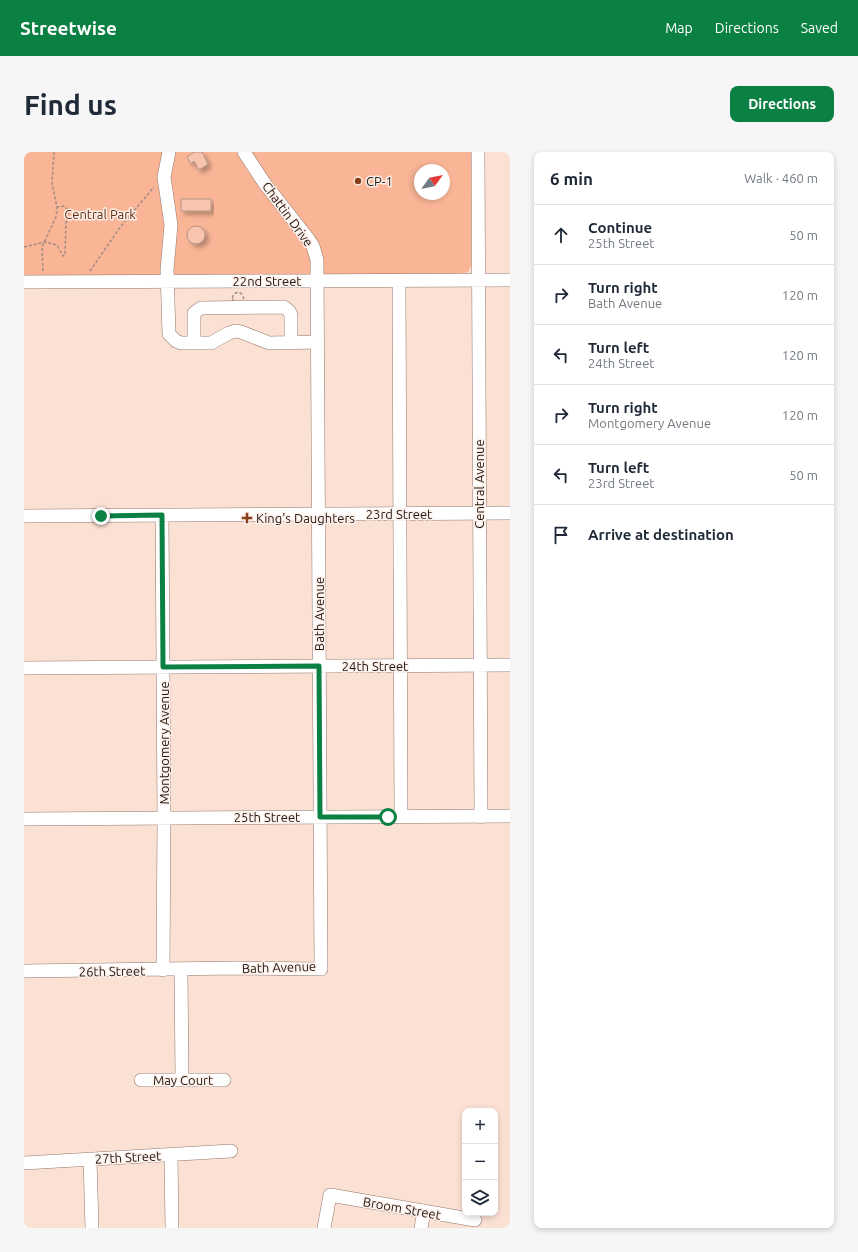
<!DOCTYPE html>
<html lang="en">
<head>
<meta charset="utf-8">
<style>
  body { margin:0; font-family:Ubuntu,sans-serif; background:#f6f6f7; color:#1f2937 }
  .controls { position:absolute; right:12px; bottom:12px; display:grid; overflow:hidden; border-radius:8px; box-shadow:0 2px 6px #0003 }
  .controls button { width:36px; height:36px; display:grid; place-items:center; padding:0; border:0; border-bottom:1px solid #e0e1e3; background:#fff; color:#1f2937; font:20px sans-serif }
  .compass { position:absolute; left:390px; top:12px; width:36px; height:36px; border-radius:50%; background:#fff; box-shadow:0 2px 6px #0003; rotate:57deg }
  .stop { position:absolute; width:12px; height:12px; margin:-9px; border:3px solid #0b8043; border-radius:50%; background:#fff }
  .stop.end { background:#0b8043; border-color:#fff; box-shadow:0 1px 4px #0008 }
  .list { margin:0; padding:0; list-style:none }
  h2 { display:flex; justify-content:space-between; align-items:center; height:52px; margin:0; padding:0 16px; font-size:17px }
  h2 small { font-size:13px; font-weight:400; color:#747a83 }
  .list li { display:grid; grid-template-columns:26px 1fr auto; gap:12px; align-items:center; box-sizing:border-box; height:60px; padding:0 16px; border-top:1px solid #e0e1e3 }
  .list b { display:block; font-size:15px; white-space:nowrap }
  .list p { margin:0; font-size:13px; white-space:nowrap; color:#747a83 }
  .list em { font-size:13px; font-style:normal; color:#747a83 }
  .icon { flex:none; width:22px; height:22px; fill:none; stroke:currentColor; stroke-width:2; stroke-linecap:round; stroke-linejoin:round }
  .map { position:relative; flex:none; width:486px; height:1076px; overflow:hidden; border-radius:8px }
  header { display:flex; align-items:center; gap:24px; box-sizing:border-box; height:56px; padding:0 20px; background:#0b8043; color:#fff }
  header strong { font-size:19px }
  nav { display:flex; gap:22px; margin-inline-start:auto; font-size:14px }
  .intro { display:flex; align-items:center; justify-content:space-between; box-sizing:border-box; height:96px; padding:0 24px }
  h1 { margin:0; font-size:28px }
  .button { padding:10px 18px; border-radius:8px; background:#0b8043; color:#fff; font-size:14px; font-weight:700 }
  main { display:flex; gap:24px; padding:0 24px }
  aside { flex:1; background:#fff; border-radius:8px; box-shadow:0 2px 6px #0003 }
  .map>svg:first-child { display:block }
</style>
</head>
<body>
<header>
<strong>Streetwise</strong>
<nav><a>Map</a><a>Directions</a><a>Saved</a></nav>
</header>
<div class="intro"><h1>Find us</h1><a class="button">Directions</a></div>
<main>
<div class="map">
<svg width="486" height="1076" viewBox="0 0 486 1076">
  <defs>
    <filter id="shadow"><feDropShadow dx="3.5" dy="3.5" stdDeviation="2" flood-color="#0004"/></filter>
  </defs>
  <rect width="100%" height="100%" fill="#fbe0d4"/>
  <path fill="#f9b596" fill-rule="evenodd" d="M0,0H447V114L444,120L439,122L0,125ZM396,18H420V42H396Z"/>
  <path fill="#f9c4ad" stroke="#b39486" filter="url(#shadow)" d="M170,0H178L184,12L175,18L170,9L167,12L163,5Z
    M157,47H187V59H157Z
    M163 83a9 9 0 1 1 18 0a9 9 0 1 1-18 0Z"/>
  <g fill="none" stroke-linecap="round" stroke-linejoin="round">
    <defs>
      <path id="minor" d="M145,0L140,25L147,73L143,118L145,182L152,189L157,191H187L205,181L212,179L217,180L245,191L294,190
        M454,0L457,665
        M375,129L377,665
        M0,130L486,128
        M170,191V161L177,156L260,155L265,159L267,163V190
        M138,363L140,666L139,818
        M0,364L486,361
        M0,516L486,513
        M0,667L486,664
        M157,818L158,927
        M0,819L211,816L297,817L293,108L289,94L285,88L241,32L220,0
        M117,928H200
        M147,1003L148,1076
        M66,1007L68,1076
        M0,1011L207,999
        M300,1076L306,1043L451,1068
        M397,1076L400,1059"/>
    </defs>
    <use href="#minor" stroke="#947669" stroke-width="14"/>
    <path stroke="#a18d84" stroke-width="1.5" stroke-dasharray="3 2" stroke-linecap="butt" d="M0,95L21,90L33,93L39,104L41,103L42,71L45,63L44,58L40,54L33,55
      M19,119L18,95L32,65L33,55L28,31L30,0
      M66,119L97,74L130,35
      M208.5 146a5.5 5.5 0 1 1 11 0a5.5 5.5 0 1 1-11 0Z"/>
    <use href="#minor" stroke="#fff" stroke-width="13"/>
  </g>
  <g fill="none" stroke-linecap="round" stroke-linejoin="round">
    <path stroke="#0b8043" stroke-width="5" d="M77,364L138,363L139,515L295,514L296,665H364"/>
  </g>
  <g fill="#86401c" stroke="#fef0ea" stroke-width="1.5">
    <circle cx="334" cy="29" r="4"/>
    <path d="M221 360h4v4h4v4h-4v4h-4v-4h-4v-4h4z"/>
  </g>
  <g text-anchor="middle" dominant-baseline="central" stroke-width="3" stroke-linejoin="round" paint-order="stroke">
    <g font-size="13" fill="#231813" stroke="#fef0ea" text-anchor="start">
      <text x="342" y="29">CP-1</text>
      <text x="232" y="366">King's Daughters</text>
    </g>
    <g font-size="13" fill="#602b10" stroke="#fef0ea">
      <text x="76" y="62">Central Park</text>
    </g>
    <g font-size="13" fill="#231813" stroke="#fef0ea">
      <text transform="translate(264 62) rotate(54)">Chattin Drive</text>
      <text x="243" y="129">22nd Street</text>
      <text transform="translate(455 332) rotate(-90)">Central Avenue</text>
      <text x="375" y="362">23rd Street</text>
      <text transform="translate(295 462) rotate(-90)">Bath Avenue</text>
      <text x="351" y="514">24th Street</text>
      <text transform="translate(140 591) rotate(-90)">Montgomery Avenue</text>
      <text x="243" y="665">25th Street</text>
      <text transform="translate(255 815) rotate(-2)">Bath Avenue</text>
      <text transform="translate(88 819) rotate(-1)">26th Street</text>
      <text x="159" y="928">May Court</text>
      <text transform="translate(104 1005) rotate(-3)">27th Street</text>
      <text transform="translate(378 1056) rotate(10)">Broom Street</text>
    </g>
  </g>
</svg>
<div class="controls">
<button>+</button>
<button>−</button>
<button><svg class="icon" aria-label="layers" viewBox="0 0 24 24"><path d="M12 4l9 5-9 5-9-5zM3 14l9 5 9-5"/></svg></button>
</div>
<svg class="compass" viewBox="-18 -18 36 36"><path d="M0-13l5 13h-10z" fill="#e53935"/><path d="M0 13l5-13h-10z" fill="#747a83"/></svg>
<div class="stop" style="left:364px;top:665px"></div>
<div class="stop end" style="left:77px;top:364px"></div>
</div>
<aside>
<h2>6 min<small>Walk · 460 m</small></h2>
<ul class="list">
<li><svg class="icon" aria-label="ahead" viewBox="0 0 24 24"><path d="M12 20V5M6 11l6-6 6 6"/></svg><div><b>Continue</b><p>25th Street</p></div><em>50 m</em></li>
<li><svg class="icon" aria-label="right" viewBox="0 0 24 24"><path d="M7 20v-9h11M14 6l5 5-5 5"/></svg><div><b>Turn right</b><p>Bath Avenue</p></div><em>120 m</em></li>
<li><svg class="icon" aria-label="left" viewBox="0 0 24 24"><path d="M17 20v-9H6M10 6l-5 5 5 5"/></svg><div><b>Turn left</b><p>24th Street</p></div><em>120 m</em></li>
<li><svg class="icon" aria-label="right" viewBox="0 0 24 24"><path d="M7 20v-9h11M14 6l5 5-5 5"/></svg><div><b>Turn right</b><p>Montgomery Avenue</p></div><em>120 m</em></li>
<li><svg class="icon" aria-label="left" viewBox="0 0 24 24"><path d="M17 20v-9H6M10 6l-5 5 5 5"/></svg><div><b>Turn left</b><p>23rd Street</p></div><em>50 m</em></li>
<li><svg class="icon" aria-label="arrive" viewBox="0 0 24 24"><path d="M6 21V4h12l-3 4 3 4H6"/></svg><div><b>Arrive at destination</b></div></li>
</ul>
</aside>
</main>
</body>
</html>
